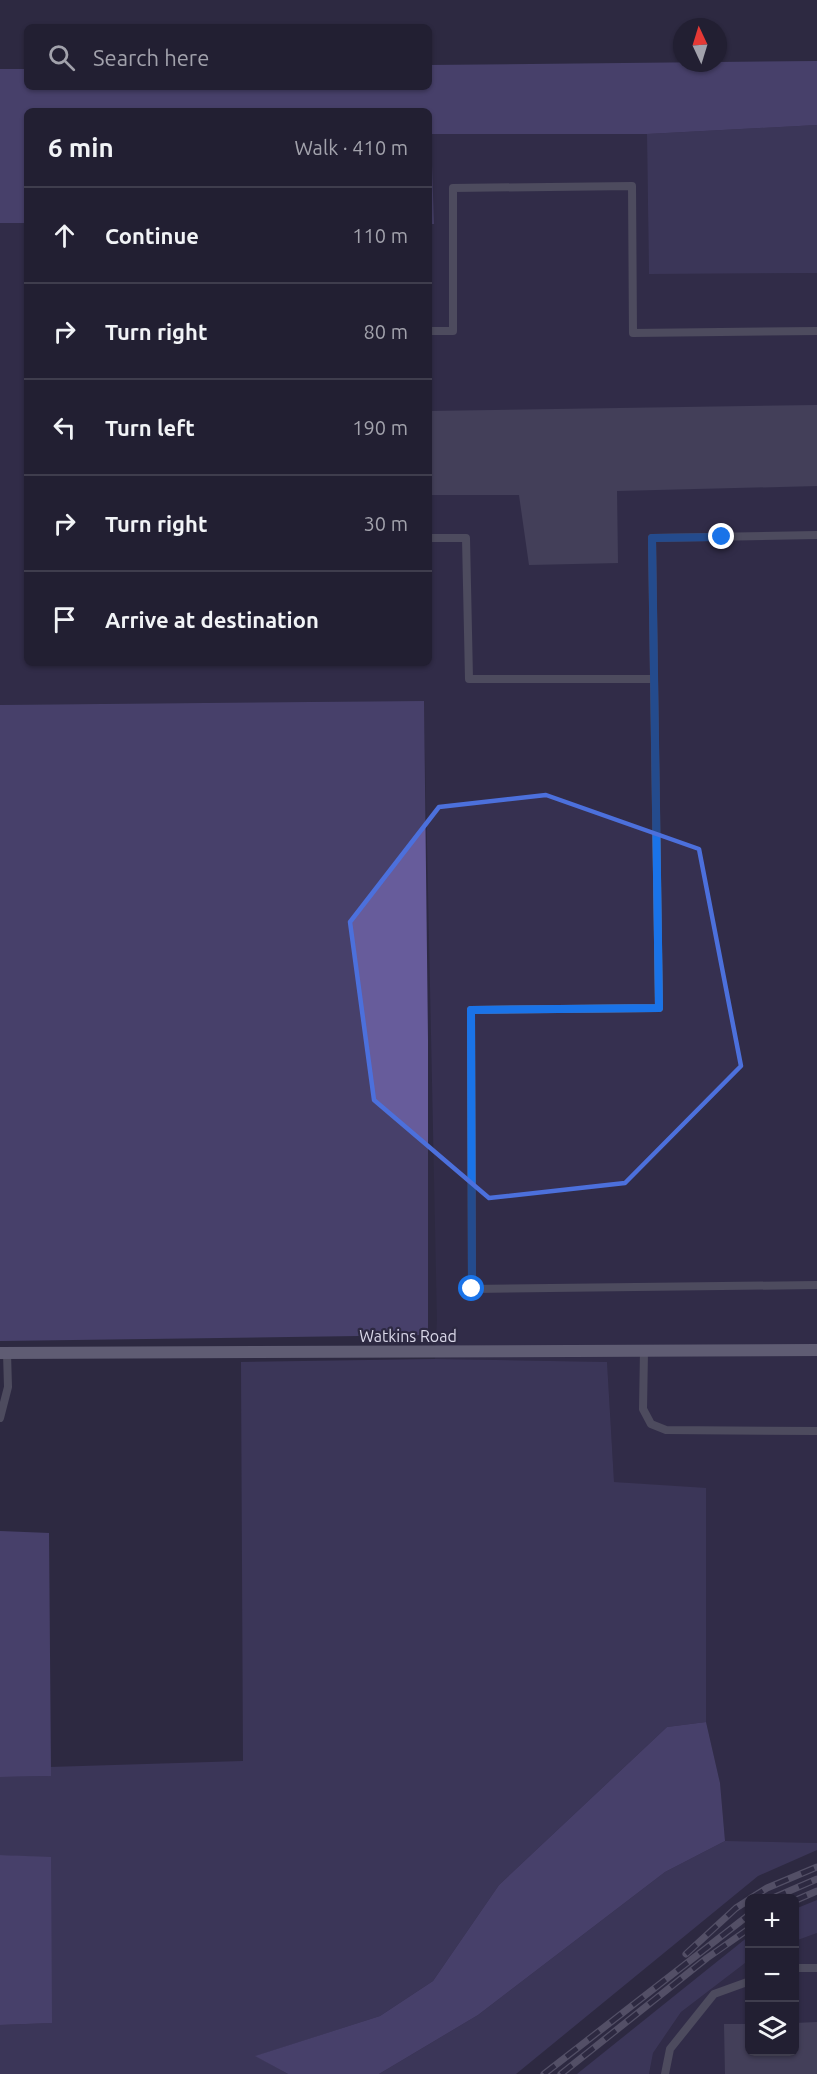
<!DOCTYPE html>
<html lang="en">
<head>
<meta charset="utf-8">
<style>
  body { margin:0; font-family:Ubuntu,sans-serif; background:#2a273a; color:#f1f3f6 }
  .controls { position:absolute; right:18px; bottom:18px; display:grid; overflow:hidden; border-radius:9px; box-shadow:0 2px 4px #0004 }
  .controls button { width:54px; height:54px; display:grid; place-items:center; padding:0; border:0; border-bottom:2px solid #3f3d4d; background:#221f32; color:#f1f3f6; font:30px sans-serif }
  .compass { position:absolute; left:673px; top:18px; width:54px; height:54px; border-radius:50%; background:#221f32; box-shadow:0 2px 4px #0004; rotate:356deg }
  .stop { position:absolute; width:18px; height:18px; margin:-14px; border:4px solid #1a73e8; border-radius:50%; background:#fff }
  .stop.end { background:#1a73e8; border-color:#fff; box-shadow:0 2px 6px #0008 }
  .list { margin:0; padding:0; list-style:none }
  h2 { display:flex; justify-content:space-between; align-items:center; height:78px; margin:0; padding:0 24px; font-size:26px }
  h2 small { font-size:20px; font-weight:400; color:#a2a2ac }
  .list li { display:grid; grid-template-columns:39px 1fr auto; gap:18px; align-items:center; box-sizing:border-box; height:96px; padding:0 24px; border-top:2px solid #3f3d4d }
  .list b { display:block; font-size:22px; white-space:nowrap }
  .list em { font-size:20px; font-style:normal; color:#a2a2ac }
  .icon { flex:none; width:33px; height:33px; fill:none; stroke:currentColor; stroke-width:2; stroke-linecap:round; stroke-linejoin:round }
  .map { position:relative; flex:none; width:817px; height:2074px; overflow:hidden }
  .search { position:absolute; background:#221f32; box-shadow:0 2px 4px #0004; left:24px; top:24px; width:408px; height:66px; display:flex; align-items:center; gap:15px; box-sizing:border-box; padding:0 21px; border-radius:9px; color:#a2a2ac; font-size:22px }
  .panel { position:absolute; background:#221f32; box-shadow:0 2px 4px #0004; left:24px; top:108px; width:408px; height:558px; border-radius:9px }
  .map>svg:first-child { display:block }
</style>
</head>
<body>
<div class="map">
<svg width="817" height="2074" viewBox="0 0 817 2074">
  <rect width="100%" height="100%" fill="#2d2942"/>
  <path fill="#363050" d="M431,134H647L649,274L817,273V1843L725,1841L720,1783L706,1722V1489L614,1482L607,1362L435,1359L437,1320L424,701L0,705V223H27V663H429V224H434Z
    M817,1933V2074H649L653,2053L681,2012L749,1960L750,2052H794L795,1941Z"/>
  <path fill="#4d4574" d="M817,125V273L649,274L647,134Z
    M435,1359L607,1362L614,1482L706,1488V1722L667,1727L499,1885L433,1981L380,2016L256,2056L288,2074H0V2025L51,2023V1858L0,1855V1777L50,1776V1767L243,1761L241,1362Z
    M725,1841L817,1843V1850L758,1876L516,2074H379L478,2015L665,1872Z
    M817,1900V1933L795,1941V1909Z
    M749,1936V1960L681,2012L653,2053L649,2074H577Z"/>
  <path fill="#675c9b" d="M817,61V125L647,134H431L434,224H429V111H27V223H0V69H27V87H429V65Z
    M424,701L428,1040V1335L0,1341V705Z
    M0,1531L49,1533L51,1776L0,1777Z
    M706,1722L720,1783L725,1841L665,1872L478,2015L379,2074H288L255,2056L380,2016L433,1981L499,1885L667,1727Z
    M0,1855L51,1857L52,2023L0,2025Z"/>
  <path fill="#5d5976" d="M817,405V486L617,491L618,563L529,565L519,495H429V411Z
    M817,2022V2074H725L724,2024H750V2052H795V2023Z"/>
  <g fill="none" stroke-linecap="round" stroke-linejoin="round">
    <path stroke="#747380" stroke-width="8" d="M429,331H453V188L632,186L633,333L817,331
      M429,538H466L469,679H654L659,1008L471,1010L472,1289L817,1285
      M654,679L652,538L817,535
      M644,1351L643,1409L651,1424L666,1430L817,1431
      M0,1418L8,1387L7,1353
      M794,1968H817
      M665,2074L670,2049L714,1994L750,1981"/>
    <path stroke="#9c9aaf" stroke-width="12" d="M0,1353L817,1350"/>
    <defs>
      <path id="rail" d="M751,1898L767,1888L817,1867
        M773,1898L817,1879
        M794,1901L817,1891
        M686,1954L736,1908L750,1899
        M544,2074L750,1914
        M561,2074L707,1958L750,1928"/>
    </defs>
    <use href="#rail" stroke="#807d92" stroke-width="7"/>
    <use href="#rail" stroke="#2d2942" stroke-width="4.5" stroke-dasharray="14" stroke-linecap="butt"/>
  </g>
  <g fill="none" stroke-linecap="round" stroke-linejoin="round">
    <path stroke="#1a73e8" stroke-width="8" d="M472,1289L471,1010L659,1008L652,538L722,537"/>
  </g>
  <path d="M0 0H817V2074H0ZM546,795L699,849L741,1066L625,1183L489,1198L374,1100L350,922L439,807Z" fill="#2d2942" fill-opacity=".55" fill-rule="evenodd"/>
  <path fill="none" stroke="#4c70dc" stroke-width="4.5" stroke-linejoin="round" d="M546,795L699,849L741,1066L625,1183L489,1198L374,1100L350,922L439,807Z"/>
  <g text-anchor="middle" dominant-baseline="central" stroke-width="4.5" stroke-linejoin="round" paint-order="stroke">
    <g font-size="16" fill="#dad8e9" stroke="#2d2942">
      <text x="408" y="1336">Watkins Road</text>
    </g>
  </g>
</svg>
<div class="controls">
<button>+</button>
<button>−</button>
<button><svg class="icon" aria-label="layers" viewBox="0 0 24 24"><path d="M12 4l9 5-9 5-9-5zM3 14l9 5 9-5"/></svg></button>
</div>
<svg class="compass" viewBox="-18 -18 36 36"><path d="M0-13l5 13h-10z" fill="#e53935"/><path d="M0 13l5-13h-10z" fill="#a2a2ac"/></svg>
<div class="stop" style="left:472px;top:1289px"></div>
<div class="stop end" style="left:722px;top:537px"></div>
<div class="search"><svg class="icon" aria-label="search" viewBox="0 0 24 24"><circle cx="10" cy="10" r="6"/><path d="M15 15l6 6"/></svg>Search here</div>
<section class="panel">
<h2>6 min<small>Walk · 410 m</small></h2>
<ul class="list">
<li><svg class="icon" aria-label="ahead" viewBox="0 0 24 24"><path d="M12 20V5M6 11l6-6 6 6"/></svg><div><b>Continue</b></div><em>110 m</em></li>
<li><svg class="icon" aria-label="right" viewBox="0 0 24 24"><path d="M7 20v-9h11M14 6l5 5-5 5"/></svg><div><b>Turn right</b></div><em>80 m</em></li>
<li><svg class="icon" aria-label="left" viewBox="0 0 24 24"><path d="M17 20v-9H6M10 6l-5 5 5 5"/></svg><div><b>Turn left</b></div><em>190 m</em></li>
<li><svg class="icon" aria-label="right" viewBox="0 0 24 24"><path d="M7 20v-9h11M14 6l5 5-5 5"/></svg><div><b>Turn right</b></div><em>30 m</em></li>
<li><svg class="icon" aria-label="arrive" viewBox="0 0 24 24"><path d="M6 21V4h12l-3 4 3 4H6"/></svg><div><b>Arrive at destination</b></div></li>
</ul>
</section>
</div>
</body>
</html>
